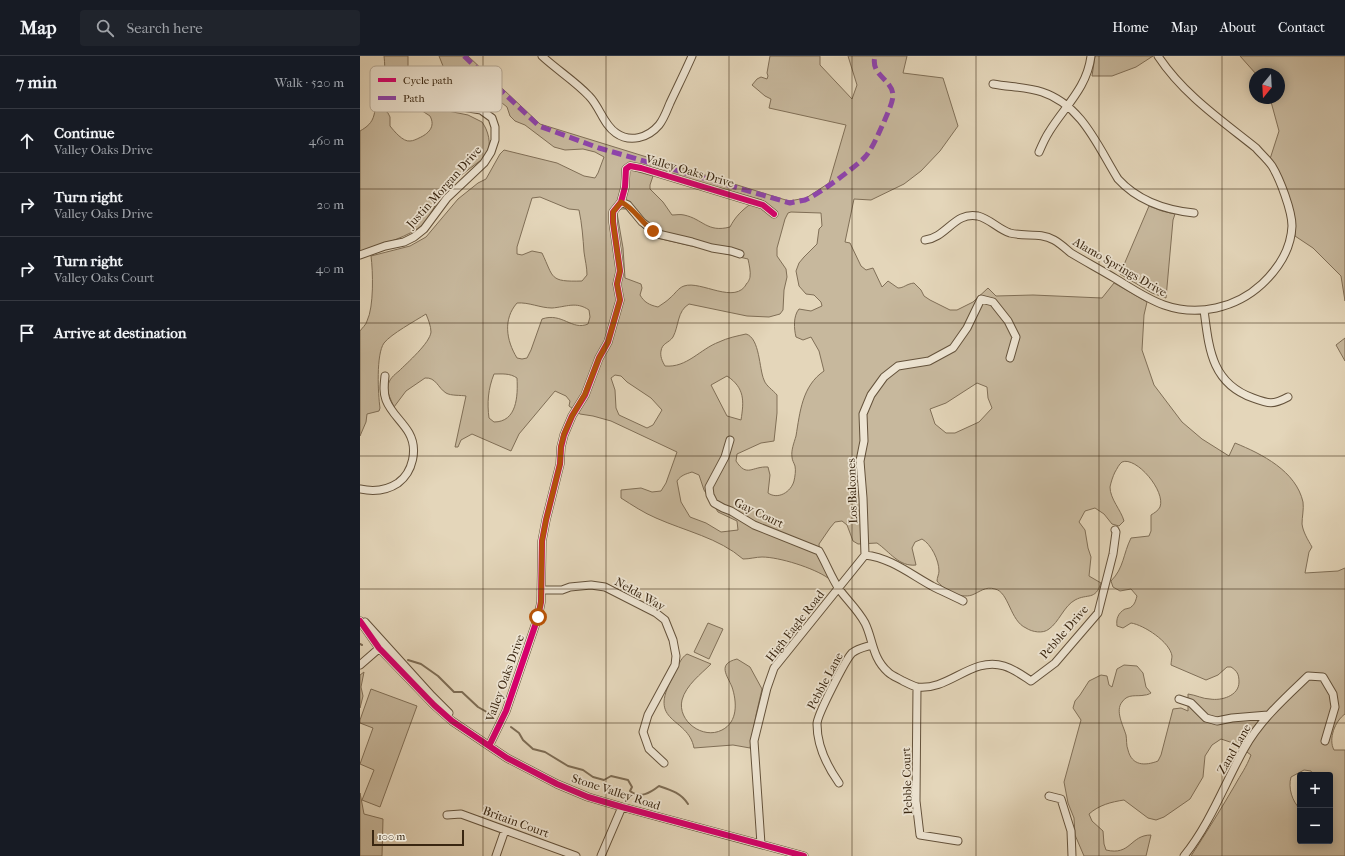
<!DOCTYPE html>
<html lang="en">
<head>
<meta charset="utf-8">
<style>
  body { margin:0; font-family:"IM FELL French Canon",serif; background:#20242c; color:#f1f3f6 }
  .controls { position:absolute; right:12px; bottom:12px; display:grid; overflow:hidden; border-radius:4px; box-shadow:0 2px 10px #0003 }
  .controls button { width:36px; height:36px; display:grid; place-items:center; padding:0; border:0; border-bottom:1px solid #363941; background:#171b24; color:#f1f3f6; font:20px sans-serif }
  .compass { position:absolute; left:889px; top:12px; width:36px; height:36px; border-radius:50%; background:#171b24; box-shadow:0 2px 10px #0003; rotate:198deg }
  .scale { position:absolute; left:12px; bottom:10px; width:92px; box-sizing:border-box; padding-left:4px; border:2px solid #392611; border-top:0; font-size:11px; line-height:14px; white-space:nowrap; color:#392611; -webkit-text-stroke:3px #ede4d2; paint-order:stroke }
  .stop { position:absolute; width:12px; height:12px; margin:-9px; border:3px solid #b45309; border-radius:50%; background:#fff }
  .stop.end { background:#b45309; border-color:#fff; box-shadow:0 1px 4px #0008 }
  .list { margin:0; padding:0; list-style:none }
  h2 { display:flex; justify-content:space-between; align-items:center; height:52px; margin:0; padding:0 16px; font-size:17px }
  h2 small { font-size:13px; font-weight:400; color:#9ea1a6 }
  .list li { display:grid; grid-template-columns:26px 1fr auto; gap:12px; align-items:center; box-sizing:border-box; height:64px; padding:0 16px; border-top:1px solid #363941 }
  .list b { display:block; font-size:15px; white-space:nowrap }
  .list p { margin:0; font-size:13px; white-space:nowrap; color:#9ea1a6 }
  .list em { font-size:13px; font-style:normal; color:#9ea1a6 }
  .icon { flex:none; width:22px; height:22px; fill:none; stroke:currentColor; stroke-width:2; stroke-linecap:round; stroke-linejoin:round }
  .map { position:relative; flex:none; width:985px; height:800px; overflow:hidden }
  header { display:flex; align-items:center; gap:24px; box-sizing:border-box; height:56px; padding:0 20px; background:#171b24; border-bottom:1px solid #363941 }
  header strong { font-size:19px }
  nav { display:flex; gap:22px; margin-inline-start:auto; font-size:14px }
  .search { width:280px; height:36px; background:#20242c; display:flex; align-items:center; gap:10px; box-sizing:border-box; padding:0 14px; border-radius:4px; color:#9ea1a6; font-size:15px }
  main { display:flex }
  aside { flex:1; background:#171b24 }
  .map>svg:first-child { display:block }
</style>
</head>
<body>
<header>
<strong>Map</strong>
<div class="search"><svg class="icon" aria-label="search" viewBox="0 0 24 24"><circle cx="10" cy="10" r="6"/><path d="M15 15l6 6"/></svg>Search here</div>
<nav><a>Home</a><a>Map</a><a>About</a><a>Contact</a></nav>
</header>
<main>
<aside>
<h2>7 min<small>Walk · 520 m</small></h2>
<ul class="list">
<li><svg class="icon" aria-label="ahead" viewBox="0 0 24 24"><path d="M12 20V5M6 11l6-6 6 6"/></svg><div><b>Continue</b><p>Valley Oaks Drive</p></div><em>460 m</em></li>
<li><svg class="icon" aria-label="right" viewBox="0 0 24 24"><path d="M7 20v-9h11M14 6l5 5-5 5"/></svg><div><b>Turn right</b><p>Valley Oaks Drive</p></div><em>20 m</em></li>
<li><svg class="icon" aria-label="right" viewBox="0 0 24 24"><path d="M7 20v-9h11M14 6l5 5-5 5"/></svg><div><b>Turn right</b><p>Valley Oaks Court</p></div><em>40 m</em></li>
<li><svg class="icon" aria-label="arrive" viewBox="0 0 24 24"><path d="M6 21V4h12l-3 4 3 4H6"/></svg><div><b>Arrive at destination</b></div></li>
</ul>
</aside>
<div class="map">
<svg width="985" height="800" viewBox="0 0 985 800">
  <rect width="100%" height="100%" fill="#e4d6ba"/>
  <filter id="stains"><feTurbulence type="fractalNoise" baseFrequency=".005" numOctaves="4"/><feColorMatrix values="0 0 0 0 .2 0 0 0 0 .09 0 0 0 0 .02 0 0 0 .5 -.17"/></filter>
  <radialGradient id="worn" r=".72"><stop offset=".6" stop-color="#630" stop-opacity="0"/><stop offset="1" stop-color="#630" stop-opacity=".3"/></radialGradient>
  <path fill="#c7b89d" stroke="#806f57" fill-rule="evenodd" d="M24,0H48V17L50,26C65,29 71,25 84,36V39L44,37L34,35C22,21 26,16 24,0Z
    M79,0H108L180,68L429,145L446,142L469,127L486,69L409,52L411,43L405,40L392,29L397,23L401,21L407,23L408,20L407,17L410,0H460V9L492,43L497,29L488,0H547L543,17L583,22L598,70L580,95L561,115L544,128L511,144L494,143L485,186L490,187L501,210L506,214L513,212L522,231L528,225L538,232C544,232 546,228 554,227L561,234L564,240L570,244L590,254H597L613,246L628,232L636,240L673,239L742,242L754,227L787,246L784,259L782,294L794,329L822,366L842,383L869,400L875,387C902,398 936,415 943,446C944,453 942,461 942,468C943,476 948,484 952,491L949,496L945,517L978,515L985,512V658C975,665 968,683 974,694H985V800H831C846,777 861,753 875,729C881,718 886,712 891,699L876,688L861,683L852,689L845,700L843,721L830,743L804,761L796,764L788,762L764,744C751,746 739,749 729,758L732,765L743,775L744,788L746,794C771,800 770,779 791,779L786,800H724L715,779L714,762L708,747L704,726L721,664L713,652L715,645L720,639L729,625L741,619L747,620L749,629L752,631L757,613L764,609L777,610L783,617L786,631L791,637C789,638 787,639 785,639C777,641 768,637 762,646C755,655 763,669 766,679C767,684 766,689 768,694C772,710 785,710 798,705L801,699L813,653L821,652L828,655V638C836,639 843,643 850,643C861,645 879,640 879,626C879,618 877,615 871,611H867L858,619L846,624L811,609C811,606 812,602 812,600C810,586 784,569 771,567L763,572L757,570C756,563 758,557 765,553C765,553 771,552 771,551C775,549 776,543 777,540L771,533L760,535L753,531L751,525C764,512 763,498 771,482L789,480L791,475V459C794,457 798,455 800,451C806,435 776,400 762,406C759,408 757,413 755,416C753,420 751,426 750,431C750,443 761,454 764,465L759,470L752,468L744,458L735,452L725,455L719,466L725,474L728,492L731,501L729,520L741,527C735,545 728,537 715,544C704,550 699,566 689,573C683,578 672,576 666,572C650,565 649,536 635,533C625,530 620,536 612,539C600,543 584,534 577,525C577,522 579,518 579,515C579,504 571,488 562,483L555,486L552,492L556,509C539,511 530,496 517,487L498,488L493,485L487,469L482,465L475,466L470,472L459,488L460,504L465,512L468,522C454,512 419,501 402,501C396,501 390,503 383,503C359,482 325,475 296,462C284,457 272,449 261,442V434L281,432L292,436L301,435L306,427L317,396L251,365L233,360L220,358L209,350L210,345L206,340L195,335L159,378L151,395L112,378L101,384L98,391H95L106,340C101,339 91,340 86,337C78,332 76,321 65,322L46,335L34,351C31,344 27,337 28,330C29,323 34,319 39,315C47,307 70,287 71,276C71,270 68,263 66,258C55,265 31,278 24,287C16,298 18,338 20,352L19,355L7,358L6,366L0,380V275C2,272 6,269 7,265C14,251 13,215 11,200L50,190L66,181L98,143L118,127L126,123L140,98L144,94L197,107L224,120L235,122L238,117L244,101L235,96L223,93L205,94L194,91L165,69L155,65L150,60L147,51L142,47L132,45L125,49L105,47L100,41L89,25ZM273,107L402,144L415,154L410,158L400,151L392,147C382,154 375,161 370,171C347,177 343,163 324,159C320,158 316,159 312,159L303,146L290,133V129L293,120L275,115ZM180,141L209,153L219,154C222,168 223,182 224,196C225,204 227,211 227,219L222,225C189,226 194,222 182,197L172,195L162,199L157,198V191L172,142ZM261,153H266L283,172L297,182L388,203C389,208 391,216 390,221C390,222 388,227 387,227C376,250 341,224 324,230C318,232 315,238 310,242C306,246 302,248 298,251C289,249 284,246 280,239L282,232L281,228L265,222L263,192L257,157ZM431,156L461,157L462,170L459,173L457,188L444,201L439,207L436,215L439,230L446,238L454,239L461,246L462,250L451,255L439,253C433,260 434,273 436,281L443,284L451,281L459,295L464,315C442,330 440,356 436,380C434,387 431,394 432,401C432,404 434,407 435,410C436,415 435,420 434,425C431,436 418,444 408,437L410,419L408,411C392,410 387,422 376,405L377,398L401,387L414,385L417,357V339C413,334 406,330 404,324C399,313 400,282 386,278C377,280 367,282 359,286C340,293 327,312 305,310C302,305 300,300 301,295C302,287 309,287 313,281C319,270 317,255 329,248L387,260L409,261L420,258L423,254L424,234L427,221L426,213L417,200V192L425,163L428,157ZM157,247C169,246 180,252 192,252C206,251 216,245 229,254L230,261L228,268C212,275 202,256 182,263L171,294L167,302L162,303L157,302C146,284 143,263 157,247ZM134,318C142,318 150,317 157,322C158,340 157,366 134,366L129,362C127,347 128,333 134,318ZM255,319L261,320L267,326L291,342L302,354L293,369L287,372L259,359L256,352L255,334L251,322ZM367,320C385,332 384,345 381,364L367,360L351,329ZM617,327L627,331L628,342L632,352L619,366L595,377H586L575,368L570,353L586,347ZM332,416L339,419L344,434L358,456L377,465L378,474L361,476L346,467L330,461L321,446L317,425C321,419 326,418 332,416ZM944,714L951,715L953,719H970V785H940V753C932,745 928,732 931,721Z
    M735,0H793L776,11L752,20H732Z
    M880,0H985V245L981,220L953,192L935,180V167L910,103L919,75L910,42H919V18H896Z
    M56,46L88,55L108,59L122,66C128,74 132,88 127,98C124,103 118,106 113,110C104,117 95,124 87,132C75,143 72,164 57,173C40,184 18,189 0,196V75C7,71 12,67 14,59C15,55 15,53 18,49L28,57L30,61V70C34,75 43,86 50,85C53,85 57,83 59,82C68,78 76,71 70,60L50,47Z
    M789,150L802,155L815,158L813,164L806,242L792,237L760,218Z
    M985,282V305L976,289Z
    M348,567L363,573L349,603L334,596Z
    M327,598L351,608C341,618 326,629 322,644C317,665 343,684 362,674C378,666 377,646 372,631C367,619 357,608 377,603L390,611L402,633L396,659L390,692L373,689L334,692C328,660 286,668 313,621C317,613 320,602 327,598Z
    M4,616L1,631L3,640L0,652V619Z
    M11,633L57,650L20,751L2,744L14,714L0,708L13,672L0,667V664Z
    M0,737L4,758L23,763L22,800H0Z"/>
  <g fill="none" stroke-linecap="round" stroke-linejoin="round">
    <path stroke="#7d6c54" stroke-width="2" d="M0,588L2,589
      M48,604L61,608L78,620L94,636H102L118,651L132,659
      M151,671L159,677L163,684L173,693L185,696L208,710L223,714L233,721L244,724L251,720L268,724L272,731L270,735C280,743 290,737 299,730C311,734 321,737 328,748"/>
    <defs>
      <path id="minor" d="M182,0C197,14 215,25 229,40C240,51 243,68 256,77C270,87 288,82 299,69C304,63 307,54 310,47C317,32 325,16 332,0
        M633,28C649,31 667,31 682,36C722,49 738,91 758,123C778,145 805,154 834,157
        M679,96C682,89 685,82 689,76C705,50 727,32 731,0
        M261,146L268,149L282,166L298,178L332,186L352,192L371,195L380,198
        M565,184C586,182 595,155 618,160C630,163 638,173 650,177C665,181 680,176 694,184C701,188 706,193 711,197C726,206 741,214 756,223C771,232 787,243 804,249C838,261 876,252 902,228C919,212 931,194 932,170C932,155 920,123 912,110C907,103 901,98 896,92C861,64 823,38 798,0
        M0,199L25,190L44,186L54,181L64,173L87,142L124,107L131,96L135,84V71L132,62L121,54L96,50L68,41L32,39L20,36
        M844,254C849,292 851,327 893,342C909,348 913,349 928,341
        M370,384L365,401L349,431L350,439L354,447L363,452L371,455L394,469L459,495C466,507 471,521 479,533C487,544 498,554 505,567C513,583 512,602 528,616C532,620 538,622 543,625C547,627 553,630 557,631C589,635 612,600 644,610C654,613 662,619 671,625L695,607L738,557L753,498L756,476L755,474
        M0,433C14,436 26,435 38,427C53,416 58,393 49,377C42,365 31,357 26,344C23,336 24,329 25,320
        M505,499L503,442L500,405L504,385L503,358L511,339L524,321L538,310L569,305L593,292L607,272L621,243L633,246L648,265L656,281L650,302
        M505,499C531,502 550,518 572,530C582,535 593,540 603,545
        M181,534H202L210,531L231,529L245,531L296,557L305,564L313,584L316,600L315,609L288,659L283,676L289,693L304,707
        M0,565L19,592L74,649L92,665L147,702L197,728L228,741L262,751L444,800
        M5,566L72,640L89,657
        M0,609L23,589
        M557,631L556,745L560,779L598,785
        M819,643L831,647L846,662L857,665L872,662L908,659
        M129,690L146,655L178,561L181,546L182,485L186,464L200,408L201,391L204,379L212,360L225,339L239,302L248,286L260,244L257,228L260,215L253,166V156L261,146L265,131L266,113L270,110L281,112L403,149L414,158
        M479,727C467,710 457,689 457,668C457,659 486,603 492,597C498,592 505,591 512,589
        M689,740L701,743L711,775L712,800
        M87,759L101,758L216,800
        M401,788L394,685L407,632L414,612L505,499
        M136,800L145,774
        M241,800L262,751
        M824,800C850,768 864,729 884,693C900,664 925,642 948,620L963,621L973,638L975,651L965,685"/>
    </defs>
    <use href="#minor" stroke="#64523b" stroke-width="9"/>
    <use href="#minor" stroke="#ede4d2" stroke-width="7"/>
    <path stroke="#8e44ad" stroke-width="5" stroke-dasharray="10 5" stroke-linecap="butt" d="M104,0L179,70L239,92L430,147C434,146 440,145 445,144C455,141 497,110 505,101C513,92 518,78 524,66C527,58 532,49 533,40C533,23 510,20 515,0"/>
    <defs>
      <path id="cycleway" d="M0,565L19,592L74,649L92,665L147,702L197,728L228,741L262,751L444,800
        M129,690L146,655L178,561L181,546L182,485L186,464L200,408L201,391L204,379L212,360L225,339L239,302L248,286L260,244L257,228L260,215L253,166V156L261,146L265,131L266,113L270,110L281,112L403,149L414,158"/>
    </defs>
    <use href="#cycleway" stroke="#ede4d2" stroke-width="8"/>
    <use href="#cycleway" stroke="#d6006c" stroke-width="6"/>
  </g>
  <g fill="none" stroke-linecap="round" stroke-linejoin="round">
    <path stroke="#b45309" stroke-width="5" d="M178,561L181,546L182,485L186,464L200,408L201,390L204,378L212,360L225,338L239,302L248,286L260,244L257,228L260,215L253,166V156L261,146C274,152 281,166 293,175"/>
  </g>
  <path fill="none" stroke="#392611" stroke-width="1" stroke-opacity="0.55" d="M123,0V800M246,0V800M369,0V800M492,0V800M616,0V800M739,0V800M862,0V800M0,133H985M0,267H985M0,400H985M0,533H985M0,667H985"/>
  <g text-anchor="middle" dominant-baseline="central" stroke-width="3.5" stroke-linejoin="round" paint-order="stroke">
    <g font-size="12" fill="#392611" stroke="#ede4d2">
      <text transform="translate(330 115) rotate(16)">Valley Oaks Drive</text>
      <text transform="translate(84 131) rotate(-48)">Justin Morgan Drive</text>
      <text transform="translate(760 211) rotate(30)">Alamo Springs Drive</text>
      <text transform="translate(492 435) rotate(-92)">Los Balcones</text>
      <text transform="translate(399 457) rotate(26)">Gay Court</text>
      <text transform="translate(280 538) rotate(29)">Nelda Way</text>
      <text transform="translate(435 570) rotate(-52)">High Eagle Road</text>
      <text transform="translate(704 576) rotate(-49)">Pebble Drive</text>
      <text transform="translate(145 622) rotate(-70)">Valley Oaks Drive</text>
      <text transform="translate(465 625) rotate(-62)">Pebble Lane</text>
      <text transform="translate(874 693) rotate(-60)">Zand Lane</text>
      <text transform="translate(547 725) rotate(-92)">Pebble Court</text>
      <text transform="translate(256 736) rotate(18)">Stone Valley Road</text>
      <text transform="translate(156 766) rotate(20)">Britain Court</text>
    </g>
  </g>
  <rect x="10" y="10" width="132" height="46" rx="6" fill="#ede4d2" stroke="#b7ab98" stroke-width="1"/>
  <rect x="18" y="22" width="18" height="4" fill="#d6006c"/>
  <rect x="18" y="40" width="18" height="4" fill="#8e44ad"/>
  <g font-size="11" fill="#392611">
    <text x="43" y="28">Cycle path</text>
    <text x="43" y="46">Path</text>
  </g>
  <rect width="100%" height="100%" filter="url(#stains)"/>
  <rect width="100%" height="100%" fill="url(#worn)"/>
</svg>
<div class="controls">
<button>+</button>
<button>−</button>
</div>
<svg class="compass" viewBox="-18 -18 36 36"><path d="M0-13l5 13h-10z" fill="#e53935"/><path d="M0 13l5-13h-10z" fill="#9ea1a6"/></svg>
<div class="scale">100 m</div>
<div class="stop" style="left:178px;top:561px"></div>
<div class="stop end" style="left:293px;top:175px"></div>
</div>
</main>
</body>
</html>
